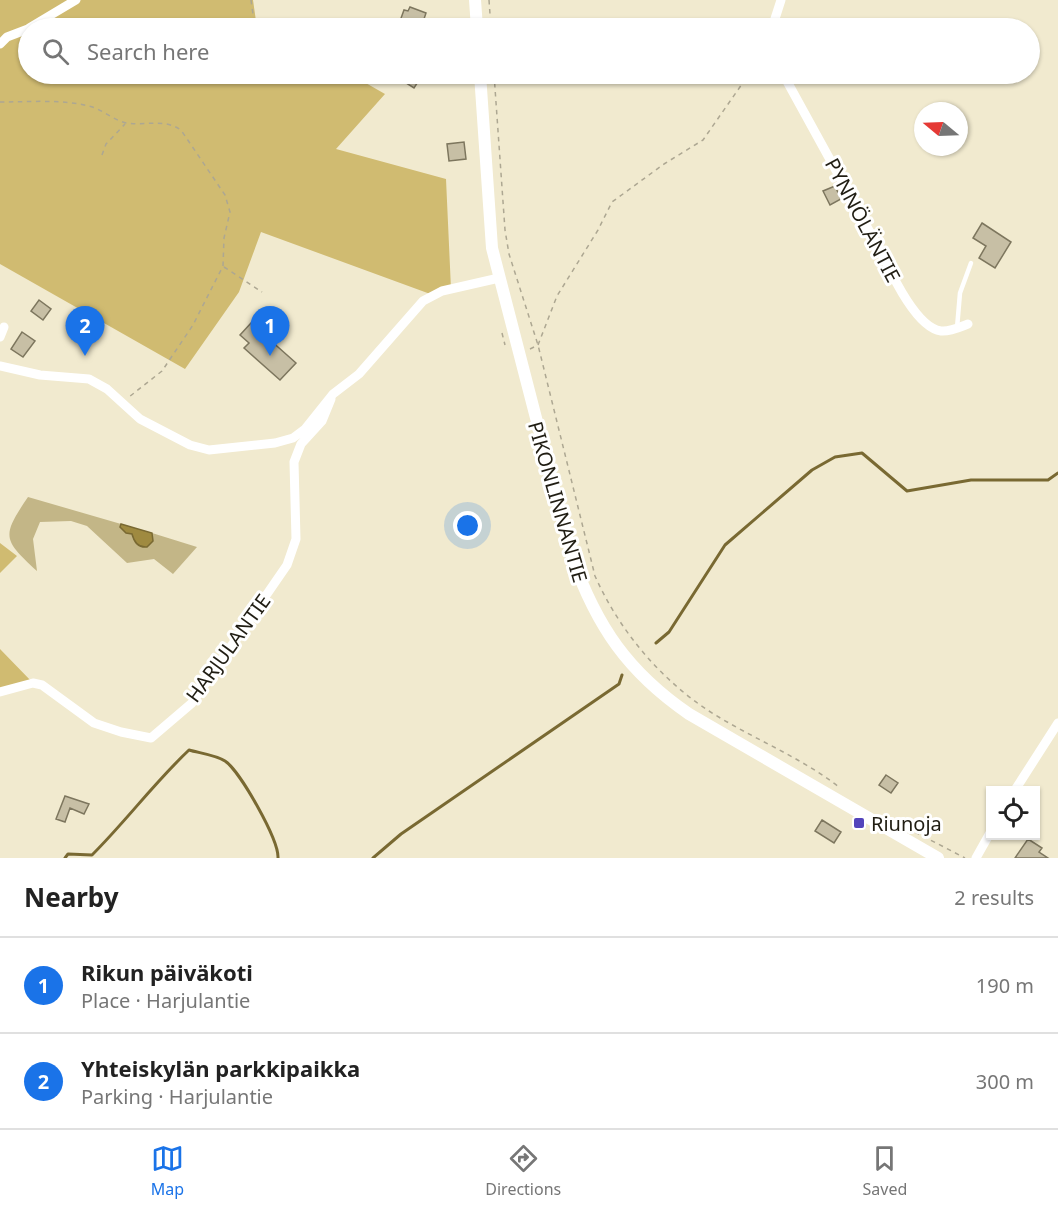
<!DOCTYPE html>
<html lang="en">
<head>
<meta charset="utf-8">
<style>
  body { margin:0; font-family:"Noto Sans",sans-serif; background:#f2f2f2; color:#222 }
  .controls { position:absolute; right:18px; bottom:18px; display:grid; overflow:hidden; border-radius:0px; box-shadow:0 2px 4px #0004 }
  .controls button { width:54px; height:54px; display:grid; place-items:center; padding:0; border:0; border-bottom:2px solid #e0e0e0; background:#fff; color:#222; font:30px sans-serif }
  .compass { position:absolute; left:914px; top:102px; width:54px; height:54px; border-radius:50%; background:#fff; box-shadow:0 2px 4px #0004; rotate:289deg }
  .you { position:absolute; left:468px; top:526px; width:21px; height:21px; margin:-15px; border:4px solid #fff; border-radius:50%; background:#1a73e8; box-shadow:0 0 0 9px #1a73e833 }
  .badge { display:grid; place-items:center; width:39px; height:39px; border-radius:50%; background:#1a73e8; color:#fff; font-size:20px; font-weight:700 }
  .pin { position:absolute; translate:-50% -50px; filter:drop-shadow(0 2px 3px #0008) }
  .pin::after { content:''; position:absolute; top:32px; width:21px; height:18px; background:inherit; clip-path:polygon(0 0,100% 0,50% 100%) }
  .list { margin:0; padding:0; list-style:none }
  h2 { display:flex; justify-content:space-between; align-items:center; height:78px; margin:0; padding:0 24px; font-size:26px }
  h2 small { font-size:20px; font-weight:400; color:#767676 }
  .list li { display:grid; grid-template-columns:39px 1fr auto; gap:18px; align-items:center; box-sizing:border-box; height:96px; padding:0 24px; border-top:2px solid #e0e0e0 }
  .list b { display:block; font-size:22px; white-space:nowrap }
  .list p { margin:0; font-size:20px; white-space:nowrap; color:#767676 }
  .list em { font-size:20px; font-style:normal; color:#767676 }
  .icon { flex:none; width:33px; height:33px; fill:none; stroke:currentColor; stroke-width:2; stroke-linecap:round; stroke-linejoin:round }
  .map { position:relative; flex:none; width:1058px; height:858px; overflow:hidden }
  .search { position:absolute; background:#fff; box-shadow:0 2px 4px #0004; left:18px; right:18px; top:18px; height:66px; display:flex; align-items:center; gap:15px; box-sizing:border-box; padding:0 21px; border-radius:33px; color:#767676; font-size:22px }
  .sheet { height:270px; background:#fff }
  nav { display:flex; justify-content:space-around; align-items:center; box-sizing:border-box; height:84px; border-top:2px solid #e0e0e0; background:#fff; font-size:16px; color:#767676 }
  nav a { display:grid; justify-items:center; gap:3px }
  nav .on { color:#1a73e8 }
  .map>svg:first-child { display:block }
</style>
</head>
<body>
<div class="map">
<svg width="1058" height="858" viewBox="0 0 1058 858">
  <rect width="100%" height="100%" fill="#f1eacf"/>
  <path fill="#c3b687" d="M28,497L121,524L120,526L132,534L133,539L153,535L152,533L197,547L173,574L154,559L127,563L87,526L71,521L40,522L33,539L37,571C3,539 1,537 28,497Z"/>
  <path fill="#d0bb71" d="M0,0H253L257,28H28V74H350L385,94L336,149L446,179L451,289L433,295L261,232L239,292L185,369L0,264Z
    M0,543L17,556L0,573Z
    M0,649L33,683L0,692Z"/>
  <path fill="#9f8a40" stroke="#796932" stroke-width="1.5" d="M121,524L152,533L153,541L147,547C138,548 134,542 132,534L126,533L120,527Z"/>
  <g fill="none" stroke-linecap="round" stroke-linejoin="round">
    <path stroke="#796932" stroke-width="3" d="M656,643L669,632L725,545L812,470L835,457L862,453L907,491L971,480H1048L1058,473
      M65,858L68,854L92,855C127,820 154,783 189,750C199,753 216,755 225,761C240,771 279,840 278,858
      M373,858L401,834L619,684L622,675"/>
  </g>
  <path fill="#c7bfa5" stroke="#7d765e" stroke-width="1.5" d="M410,7L426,13L423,22L418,21L415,27L400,21L404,10L408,11Z
    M392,74H423L414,88Z
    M464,142L466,159L449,161L447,144Z
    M835,186L841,199L830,205L823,191Z
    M982,223L1011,242L995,268L979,258L986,246L973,238Z
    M39,300L51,309L43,320L31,311Z
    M251,323L296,363L280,380L244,348L249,343L240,335Z
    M22,332L35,341L23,357L11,349Z
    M886,775L898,783L891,793L879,785Z
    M65,796L89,804L84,814L70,808L65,822L56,819Z
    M822,820L841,832L834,843L815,831Z
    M1028,839L1042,848L1039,852L1048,858H1015Z"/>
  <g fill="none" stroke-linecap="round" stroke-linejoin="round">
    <path stroke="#ada792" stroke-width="1.5" stroke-dasharray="4.5 4.5" stroke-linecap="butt" d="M251,0L255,28
      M489,0L491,28
      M302,74L303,75
      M494,74L505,230L509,254L538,345L595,576C619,630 660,679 709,711C751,738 799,756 839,787
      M0,102C29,102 60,99 89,106C102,109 114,121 127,123C147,126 163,118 181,130L225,195L230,212L224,238L223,266L193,325L162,371L129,397
      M102,155L106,144L125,124
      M224,267L262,292
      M502,333L505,345
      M530,349L538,345L557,296L598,230L612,202L664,164L703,140L749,74
      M915,832L965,858"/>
    <path stroke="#fff" stroke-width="4.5" d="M957,328L960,293L971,263"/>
    <path stroke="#fff" stroke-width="9" d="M29,28L76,0
      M772,28L781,0
      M0,44L7,37L28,29
      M783,74L883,256C893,277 917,328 941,331C950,332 960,327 968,324
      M0,337L4,327
      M0,366L40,375L89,379L107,389L140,419L190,445L209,450L275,443L293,438L305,429L333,394L359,374L423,301L442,291L499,278
      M0,692L33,683L42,685L94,723L121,732L151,738L192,703L287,565L296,539L294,462L301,444L322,421L331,399
      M1015,790L1058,723
      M976,858L990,833"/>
    <path stroke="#fff" stroke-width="12" d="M475,0L477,28
      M480,74L492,248L572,557C597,627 628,672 689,714L938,858"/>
  </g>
  <rect fill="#5344bb" stroke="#fff" stroke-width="2" x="853" y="817" width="12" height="12" rx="3"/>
  <g text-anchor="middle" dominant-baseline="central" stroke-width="6" stroke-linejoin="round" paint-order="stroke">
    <g font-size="20" fill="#201d13" stroke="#fff">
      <text transform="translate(863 220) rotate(62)">PYNNÖLÄNTIE</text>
      <text transform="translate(558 502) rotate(74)">PIKONLINNANTIE</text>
      <text transform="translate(228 648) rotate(-54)">HARJULANTIE</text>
    </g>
    <g font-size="20" fill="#201d13" stroke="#fff" text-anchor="start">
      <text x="871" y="823">Riunoja</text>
    </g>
  </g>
</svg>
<div class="controls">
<button><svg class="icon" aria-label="locate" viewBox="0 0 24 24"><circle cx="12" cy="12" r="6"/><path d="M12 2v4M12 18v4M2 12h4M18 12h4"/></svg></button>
</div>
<svg class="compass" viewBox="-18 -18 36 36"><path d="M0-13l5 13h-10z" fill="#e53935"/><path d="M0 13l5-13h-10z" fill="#767676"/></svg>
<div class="you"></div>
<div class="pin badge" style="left:270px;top:356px">1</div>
<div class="pin badge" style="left:85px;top:356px">2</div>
<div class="search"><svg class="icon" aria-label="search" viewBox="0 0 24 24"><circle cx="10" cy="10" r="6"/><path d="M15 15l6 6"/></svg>Search here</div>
</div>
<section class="sheet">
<h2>Nearby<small>2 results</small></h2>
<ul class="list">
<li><span class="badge">1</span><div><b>Rikun päiväkoti</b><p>Place · Harjulantie</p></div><em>190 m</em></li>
<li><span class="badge">2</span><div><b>Yhteiskylän parkkipaikka</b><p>Parking · Harjulantie</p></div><em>300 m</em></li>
</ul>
</section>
<nav>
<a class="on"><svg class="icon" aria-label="map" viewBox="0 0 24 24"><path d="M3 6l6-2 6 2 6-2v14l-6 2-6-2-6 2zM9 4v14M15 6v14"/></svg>Map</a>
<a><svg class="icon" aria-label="directions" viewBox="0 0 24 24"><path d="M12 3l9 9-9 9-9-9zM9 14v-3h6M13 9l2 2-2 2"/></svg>Directions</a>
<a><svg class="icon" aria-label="saved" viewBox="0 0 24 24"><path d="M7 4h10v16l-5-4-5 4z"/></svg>Saved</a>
</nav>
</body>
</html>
